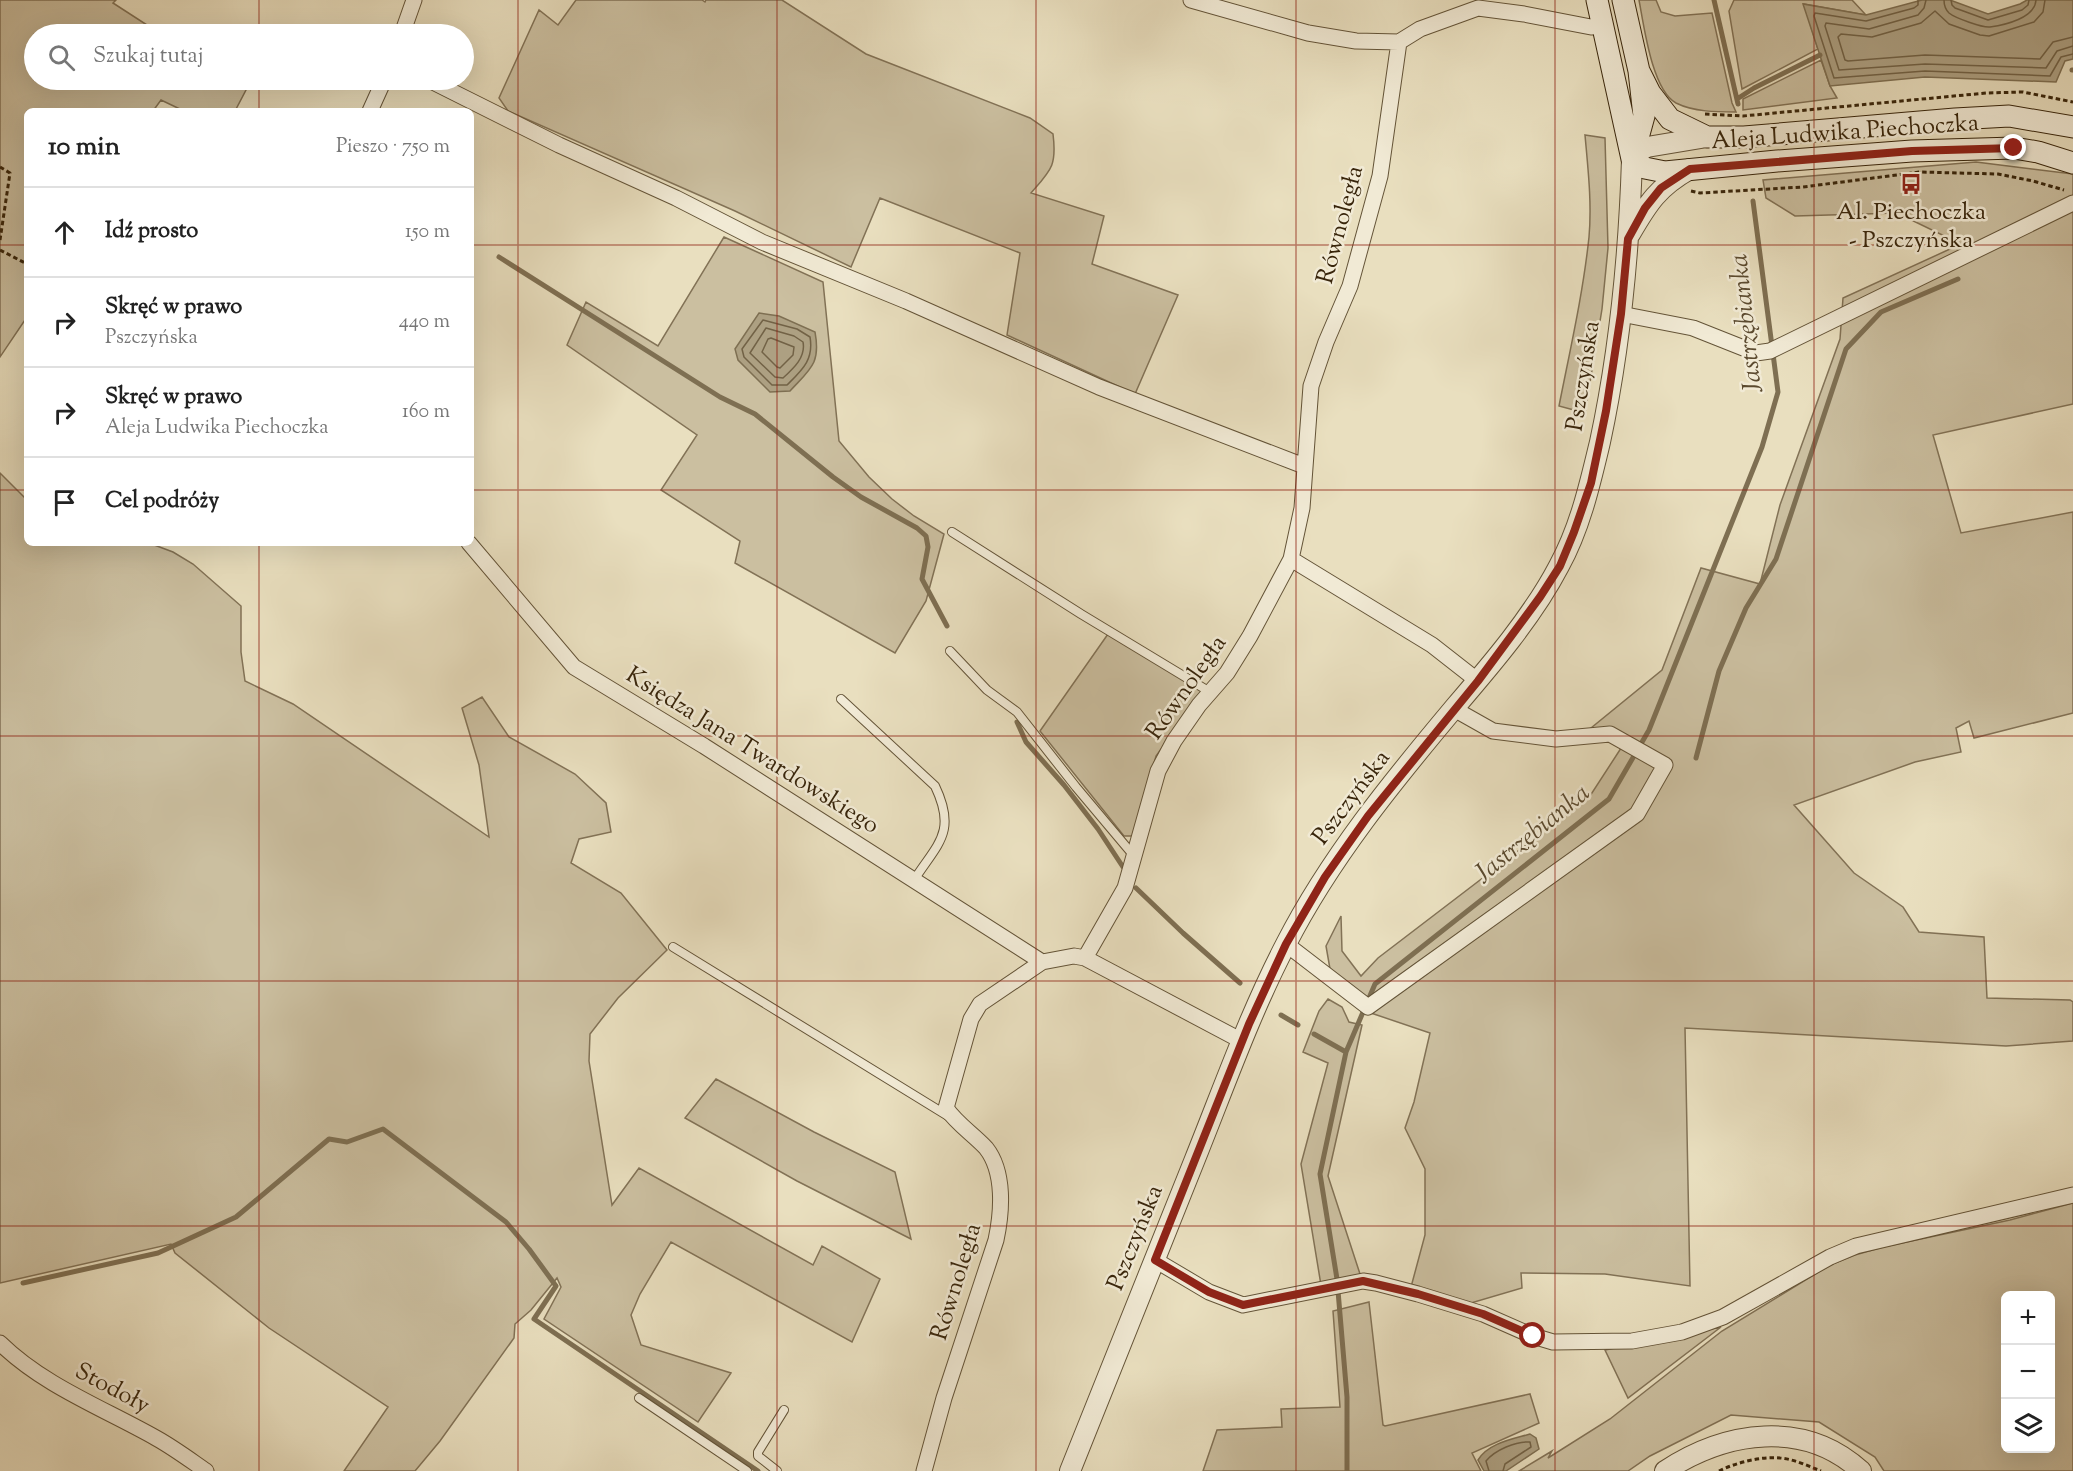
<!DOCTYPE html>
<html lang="pl">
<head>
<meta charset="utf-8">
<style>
  body { margin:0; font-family:"Sorts Mill Goudy",serif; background:#f6f6f6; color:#222 }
  .controls { position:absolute; right:18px; bottom:18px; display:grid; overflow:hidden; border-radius:9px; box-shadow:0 6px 24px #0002 }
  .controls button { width:54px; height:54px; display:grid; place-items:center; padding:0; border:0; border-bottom:2px solid #e0e0e0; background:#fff; color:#222; font:30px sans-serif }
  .stop { position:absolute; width:18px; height:18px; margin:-14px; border:4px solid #8f2418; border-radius:50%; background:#fff }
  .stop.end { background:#8f2418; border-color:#fff; box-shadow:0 2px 6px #0008 }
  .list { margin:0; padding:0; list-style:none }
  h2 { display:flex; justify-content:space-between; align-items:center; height:78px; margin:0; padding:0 24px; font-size:26px }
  h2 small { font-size:20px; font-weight:400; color:#767676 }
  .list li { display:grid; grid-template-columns:39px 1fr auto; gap:18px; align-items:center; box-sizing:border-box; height:90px; padding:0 24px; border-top:2px solid #e0e0e0 }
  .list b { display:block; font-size:22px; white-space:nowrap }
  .list p { margin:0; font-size:20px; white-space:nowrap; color:#767676 }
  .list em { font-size:20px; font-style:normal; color:#767676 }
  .icon { flex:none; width:33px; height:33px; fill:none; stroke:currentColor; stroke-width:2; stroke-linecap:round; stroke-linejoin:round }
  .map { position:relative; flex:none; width:2073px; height:1471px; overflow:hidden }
  .search { position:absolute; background:#fff; box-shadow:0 6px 24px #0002; left:24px; top:24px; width:450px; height:66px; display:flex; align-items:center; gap:15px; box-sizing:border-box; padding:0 21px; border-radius:33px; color:#767676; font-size:22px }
  .panel { position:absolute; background:#fff; box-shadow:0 6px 24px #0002; left:24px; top:108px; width:450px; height:438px; border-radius:9px }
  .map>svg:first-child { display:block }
</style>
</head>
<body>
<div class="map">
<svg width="2073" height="1471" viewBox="0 0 2073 1471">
  <rect width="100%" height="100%" fill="#e9dfbf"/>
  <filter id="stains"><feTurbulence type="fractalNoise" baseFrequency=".00333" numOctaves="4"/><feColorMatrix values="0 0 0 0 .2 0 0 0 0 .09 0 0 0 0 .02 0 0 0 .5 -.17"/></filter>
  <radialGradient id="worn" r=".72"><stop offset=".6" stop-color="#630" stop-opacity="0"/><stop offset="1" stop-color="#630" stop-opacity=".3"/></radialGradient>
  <path fill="#cbbfa0" stroke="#827256" stroke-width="1.5" fill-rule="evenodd" d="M0,0H116L113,3L161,34H34V80H232L247,88L235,111H184L161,100L153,111H27V317L0,357Z
    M576,0H702L705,2L706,0H782L866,54L1030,118L1053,134C1057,166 1051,170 1031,193L1104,216L1092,264L1178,295L1135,394L1007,335L1020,253L880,198L851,267L735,211L508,111L499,98L539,10L558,25Z
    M1639,0H1656L1661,12L1675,16L1712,13L1732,103L1736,112C1717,112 1694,112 1676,103C1652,90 1644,26 1639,0Z
    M1734,0H1852L1866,15L1804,4L1818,49L1742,89L1729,11Z
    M1821,60L1830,86L1837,98L1743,110V99Z
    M1585,135L1605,138L1608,248L1602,309L1585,413L1559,406C1570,350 1583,294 1589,237C1592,203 1588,169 1585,135Z
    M1976,162L2073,174V404L1933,435L1961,533L2073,512V713L1974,738L1969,721L1956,728L1961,752L1915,762L1794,805L1854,873L1903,907L1919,932L1984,937L1987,998L2070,1000L2073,1002V1041L2006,1046L1685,1028L1690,1286L1605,1274L1521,1273L1522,1288L1471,1303L1411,1287L1425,1235V1169L1405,1128L1414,1102L1430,1033L1365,1011L1330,969L1326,946L1341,916L1342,951L1361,976L1378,958L1590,796L1625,742L1591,728L1662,670L1701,568L1760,584L1780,505L1840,339L1843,298L1961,244L1897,213L1795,216L1766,198L1763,180Z
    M724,237L823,282L839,441L869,477L892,499L914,516L944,534L926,601L895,653L735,563L740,541L661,490L697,435L567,345L586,302L658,346Z
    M0,473L27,500V543H149L173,552L193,564L241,606V652L245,681L293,704L489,837L479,765L462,708L482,697L509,737L575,774L606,803L611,832L579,839L571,863L621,893L667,950L618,998L590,1034L589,1061L612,1205L639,1168L813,1265L822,1246L880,1279L852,1342L671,1242L640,1294L631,1315L641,1345L731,1373L698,1422L544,1319L561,1287L557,1278L531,1310L515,1324L514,1338L440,1441L415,1471H344L388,1407L269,1328L175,1253L171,1244L0,1283Z
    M1108,634L1205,688L1156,756L1134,836H1124L1040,731Z
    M1328,999L1342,1007L1349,1022L1362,1025L1328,1176L1361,1277L1321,1285L1301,1164L1328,1063L1303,1052L1319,1011Z
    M716,1079L814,1132L895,1172L911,1239L797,1181L685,1118Z
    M2073,1203V1471H1884L1875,1457L1819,1422L1731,1415L1650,1456L1628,1471H1519L1552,1451L1548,1458L1610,1419L1722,1331L1830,1265L1855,1255L1883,1247L2010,1220ZM2006,1296H2050V1448H2006Z
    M1369,1302L1383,1425L1385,1426L1530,1394L1539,1423L1472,1453L1481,1471H1203L1217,1430L1282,1427L1281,1409L1340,1407L1333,1311Z
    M1721,1327L1628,1398L1605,1350Z"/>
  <path fill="#ada082" stroke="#7e6f52" stroke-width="1.5" d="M1922,0H1950L1988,14L2020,4L2027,0H2073V59L2065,61L2056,82L1925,77L1830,86L1803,4L1866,15Z
    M759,313L779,316L815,332C821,364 810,369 790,391L770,392L738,360L735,349Z
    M1530,1434L1536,1438L1539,1449L1506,1471H1484L1478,1460C1488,1443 1513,1439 1530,1434Z"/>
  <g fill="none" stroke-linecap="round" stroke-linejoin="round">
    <path stroke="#726246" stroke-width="1.5" d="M1918,0V5L1914,8L1866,21L1815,13L1814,16L1834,78L1925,71L2050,76L2061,57L2073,54
      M1926,0L1924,8L1918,15L1869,29L1826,23L1825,26L1839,70L1925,64L2046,68L2057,51L2073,46
      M1944,0C1944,5 1945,9 1949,13C1955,18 1983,28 1990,27C2005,25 2035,18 2036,0
      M1951,0L1952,5L1955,8L1988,20L2022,10L2028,5L2029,0
      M2045,0L2043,12L2034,22L1989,36L1980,35L1949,24L1935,11L1921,23L1872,37L1841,34L1838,37L1845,60L1848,61L1925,55L2040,59L2053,42L2073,37
      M763,320L797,329L810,337C814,360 802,370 787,385H772L744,357L742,349Z
      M766,328L794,336L803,342C806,357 794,368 783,378L775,377L750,353Z
      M771,338L794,347L793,355L780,368L777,367L762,352L768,339Z
      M1489,1471L1486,1461C1495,1450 1516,1441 1530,1442L1531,1447L1505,1464L1503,1471"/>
    <path stroke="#7e6f52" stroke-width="5" d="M1714,0L1738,104
      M2072,70H2073
      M1737,99L1754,88L1820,55
      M499,257L720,397L755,414L833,477L861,497L917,528L926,536L928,547L922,579L947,626
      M1017,722L1026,742L1064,785L1098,829L1123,867
      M1696,758L1719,671L1746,608L1776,559L1846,349L1881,312L1958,279
      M1136,888L1183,933L1240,983
      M1281,1015L1298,1025
      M1314,1034L1346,1052
      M23,1283L158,1253L236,1217L329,1139L347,1142L383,1129L506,1222L529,1249L556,1286L534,1319L758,1471
      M1347,1471V1397L1337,1279L1320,1174L1346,1052L1375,984L1609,799L1649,730L1762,447L1778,392L1753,201"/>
    <defs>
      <path id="service" d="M952,532L1081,614L1210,692
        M950,651L987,690L1017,712L1076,787L1134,856
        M841,699L935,786C957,832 938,843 914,880
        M673,947L948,1116
        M639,1398L747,1471
        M777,1471L758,1456V1452L784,1410"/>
      <path id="minor" d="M1191,0L1308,33L1356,41L1399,42
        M402,34L414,0
        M429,80L559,145L676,198L762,242L906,301L1099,387L1304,466
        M370,111L384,80
        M1621,314L1693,328L1756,353L1770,351L2073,203
        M469,543L574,667L704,746L1042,962
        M1291,559L1432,645L1478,681
        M1286,944L1368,1007L1637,814L1665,765L1610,734L1556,739L1493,731L1454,709
        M1085,958L1242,1041
        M1155,1260L1209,1292L1243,1305L1363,1281L1376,1283L1418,1294L1483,1314L1533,1336L1553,1342L1632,1341L1682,1332L1723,1317L1830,1257L1856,1246L2073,1195
        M0,1343C44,1386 103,1408 156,1438C174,1448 190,1460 206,1471
        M924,1471L944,1398L996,1240C1002,1212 1005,1172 986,1148C973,1134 957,1124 946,1108L971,1019L980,1004L1042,962L1074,956L1085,958L1125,888L1158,771L1174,741L1199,705L1227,673L1250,636L1291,559L1302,508L1311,386L1326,342L1350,286L1380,176L1399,42L1420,29L1478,8L1524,14L1591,27L1603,25"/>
      <path id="tertiary" d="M1630,234C1648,203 1658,187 1690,169
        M1070,1471C1111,1367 1153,1263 1195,1159C1224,1087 1250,1013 1286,944C1330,858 1393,781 1455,707C1491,665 1533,616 1559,566C1580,528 1590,484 1600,442C1620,349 1629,254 1632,159L1639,151L1647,147L1707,137
        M1665,1471C1726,1431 1804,1419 1861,1471"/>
      <path id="secondary" d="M1597,0L1632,159
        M1623,0L1639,71L1644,116L1633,156
        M1639,71L1650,93L1670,119L1707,137H1744L1955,119L2009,116L2073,127
        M1632,159L1645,168L1665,172L1777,161L1912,151L2014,148L2038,152L2073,163"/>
    </defs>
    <use href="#service" stroke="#645438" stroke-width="10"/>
    <use href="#minor" stroke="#645438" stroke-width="17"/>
    <use href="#tertiary" stroke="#645438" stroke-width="22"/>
    <use href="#secondary" stroke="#38250b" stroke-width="23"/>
    <path stroke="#38250b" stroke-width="3" stroke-dasharray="4.5 3" stroke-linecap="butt" d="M1705,114L1743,116L1986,93L2023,92L2073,102
      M0,167L10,173L0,240
      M1691,191L1700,193L1803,187L1920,172L1998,174L2033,181L2064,190
      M0,250L27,264
      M1719,1471C1735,1463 1761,1456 1780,1458C1794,1459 1808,1466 1821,1471"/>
    <use href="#service" stroke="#f1ead5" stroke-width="8"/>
    <use href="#minor" stroke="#f1ead5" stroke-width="15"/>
    <use href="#tertiary" stroke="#f1ead5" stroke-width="20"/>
    <use href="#secondary" stroke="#f1ead5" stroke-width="21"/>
  </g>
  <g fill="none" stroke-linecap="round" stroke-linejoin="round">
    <path stroke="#8f2418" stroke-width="8" d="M1533,1336L1483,1314L1418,1294L1363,1281L1243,1305L1209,1292L1155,1260L1249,1024L1286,944L1325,877L1368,816L1478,681L1540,597L1560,566L1574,532L1591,483L1606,411L1621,314L1628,239L1645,208L1661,188L1690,169L1912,151L2014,148"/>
  </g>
  <path fill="none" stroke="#8f2418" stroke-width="1.5" stroke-opacity="0.55" d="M259,0V34M518,0V1471M777,0V1471M1036,0V1471M1296,0V1471M1555,0V1471M1814,0V1471M259,80V111M0,245H27M471,245H2073M0,490H27M471,490H2073M259,543V1471M0,736H2073M0,981H2073M0,1226H2073"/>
  <defs>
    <symbol id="bus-bare" viewBox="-9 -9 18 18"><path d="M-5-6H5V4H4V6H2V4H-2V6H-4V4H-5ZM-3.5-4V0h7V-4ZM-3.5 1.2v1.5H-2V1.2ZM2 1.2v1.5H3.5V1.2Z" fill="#8f2418" stroke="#f1ead5" stroke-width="2.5" paint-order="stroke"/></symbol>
  </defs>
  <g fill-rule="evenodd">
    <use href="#bus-bare" x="1896" y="169" width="30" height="30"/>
  </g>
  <g text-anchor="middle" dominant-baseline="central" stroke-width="5" stroke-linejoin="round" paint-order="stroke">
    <g font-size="24" fill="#38250b" stroke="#f1ead5">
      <text transform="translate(1845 133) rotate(-4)">Aleja Ludwika Piechoczka</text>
      <text transform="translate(1341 225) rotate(-75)">Równoległa</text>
      <text transform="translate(1584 376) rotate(-81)">Pszczyńska</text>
      <text transform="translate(1187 688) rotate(-55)">Równoległa</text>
      <text transform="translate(752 751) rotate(32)">Księdza Jana Twardowskiego</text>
      <text transform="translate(1352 798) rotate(-53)">Pszczyńska</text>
      <text transform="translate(1136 1238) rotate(-68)">Pszczyńska</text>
      <text transform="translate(957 1282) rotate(-73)">Równoległa</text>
      <text transform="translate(112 1389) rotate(28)">Stodoły</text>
    </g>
    <g font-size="24" fill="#38250b" stroke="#f1ead5">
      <text x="1911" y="213">Al. Piechoczka<tspan x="1911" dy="28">- Pszczyńska</tspan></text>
    </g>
    <g font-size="26" font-style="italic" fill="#5b4a2f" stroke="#f1ead5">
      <text transform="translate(1747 323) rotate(-96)">Jastrzębianka</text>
      <text transform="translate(1533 834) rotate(-39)">Jastrzębianka</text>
    </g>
  </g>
  <rect width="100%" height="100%" filter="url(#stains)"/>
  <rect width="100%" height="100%" fill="url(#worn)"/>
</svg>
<div class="controls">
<button>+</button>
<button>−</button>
<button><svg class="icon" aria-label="layers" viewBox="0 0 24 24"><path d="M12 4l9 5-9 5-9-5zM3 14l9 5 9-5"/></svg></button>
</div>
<div class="stop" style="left:1533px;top:1336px"></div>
<div class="stop end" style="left:2014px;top:148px"></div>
<div class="search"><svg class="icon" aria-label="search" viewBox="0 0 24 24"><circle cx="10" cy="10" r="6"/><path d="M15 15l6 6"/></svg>Szukaj tutaj</div>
<section class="panel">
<h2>10 min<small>Pieszo · 750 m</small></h2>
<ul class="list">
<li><svg class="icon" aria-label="ahead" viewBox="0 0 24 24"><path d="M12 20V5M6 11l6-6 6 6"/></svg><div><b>Idź prosto</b></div><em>150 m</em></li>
<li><svg class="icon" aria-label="right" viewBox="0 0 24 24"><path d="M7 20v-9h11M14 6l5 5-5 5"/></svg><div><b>Skręć w prawo</b><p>Pszczyńska</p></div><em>440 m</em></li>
<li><svg class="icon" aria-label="right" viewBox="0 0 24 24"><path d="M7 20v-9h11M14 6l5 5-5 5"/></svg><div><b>Skręć w prawo</b><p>Aleja Ludwika Piechoczka</p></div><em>160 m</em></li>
<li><svg class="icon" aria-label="arrive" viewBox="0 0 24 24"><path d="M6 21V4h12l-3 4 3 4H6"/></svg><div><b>Cel podróży</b></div></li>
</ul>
</section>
</div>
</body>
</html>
